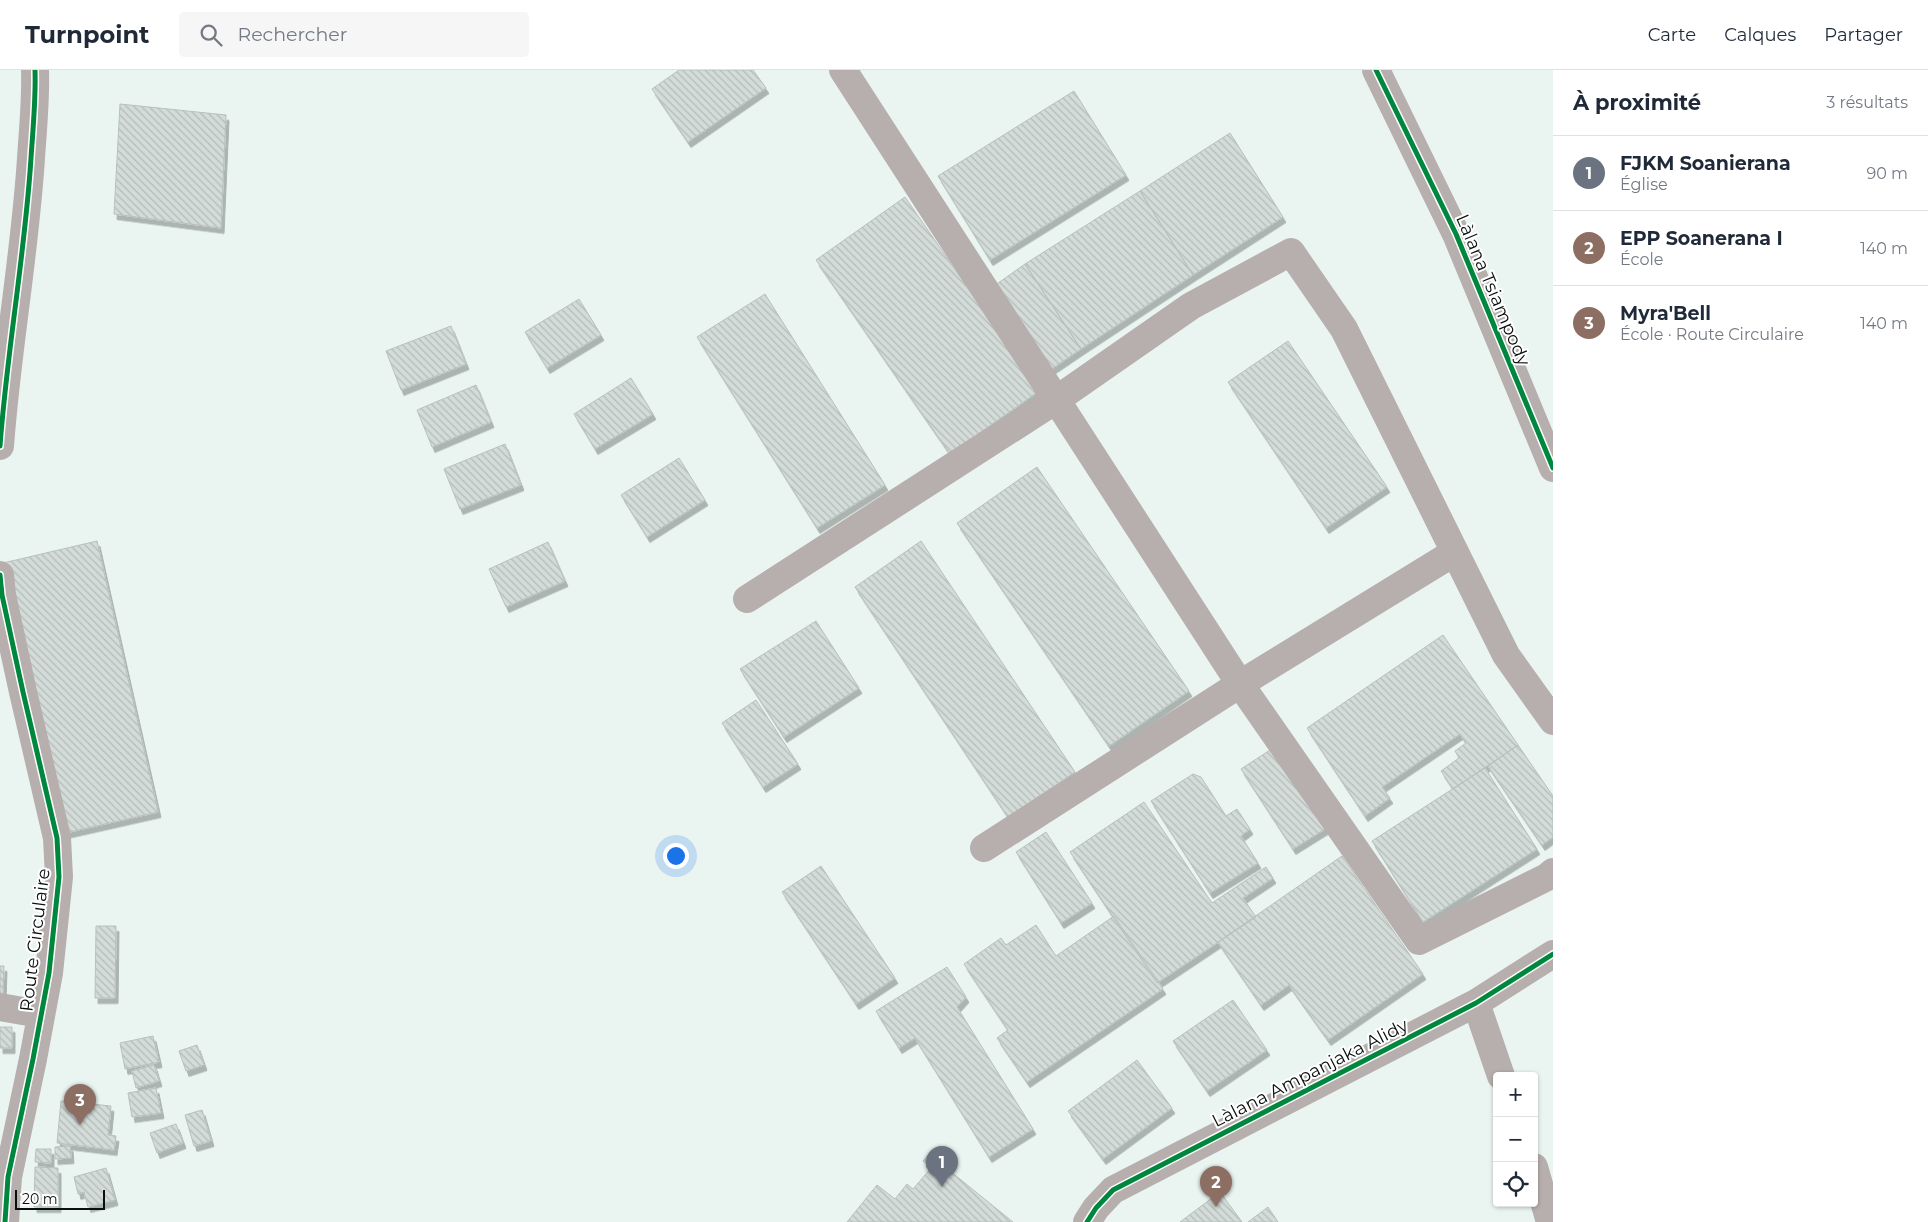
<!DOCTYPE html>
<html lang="fr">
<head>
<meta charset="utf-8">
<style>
  body { margin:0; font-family:Montserrat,sans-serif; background:#f6f6f7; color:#1f2937 }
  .controls { position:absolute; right:15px; bottom:15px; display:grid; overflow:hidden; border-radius:5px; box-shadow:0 1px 4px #0004 }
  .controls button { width:45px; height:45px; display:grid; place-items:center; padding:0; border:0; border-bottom:1px solid #e0e1e3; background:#fff; color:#1f2937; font:25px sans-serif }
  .scale { position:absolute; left:15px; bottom:12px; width:90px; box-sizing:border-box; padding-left:5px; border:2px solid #080f0d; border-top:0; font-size:14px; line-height:18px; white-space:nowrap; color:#080f0d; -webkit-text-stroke:4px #fff; paint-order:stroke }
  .you { position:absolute; left:675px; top:785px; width:18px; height:18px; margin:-12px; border:4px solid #fff; border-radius:50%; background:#1a73e8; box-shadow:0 0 0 8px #1a73e833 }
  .badge { display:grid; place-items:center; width:32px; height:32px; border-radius:50%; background:#ea580c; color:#fff; font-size:16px; font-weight:700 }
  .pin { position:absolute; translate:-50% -41px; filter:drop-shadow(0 1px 2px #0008) }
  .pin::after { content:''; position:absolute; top:26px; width:18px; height:15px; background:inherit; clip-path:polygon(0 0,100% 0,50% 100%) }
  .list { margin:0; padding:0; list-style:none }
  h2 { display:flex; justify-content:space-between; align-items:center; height:65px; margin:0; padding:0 20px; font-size:21px }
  h2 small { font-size:16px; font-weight:400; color:#747a83 }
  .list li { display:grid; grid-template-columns:32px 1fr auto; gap:15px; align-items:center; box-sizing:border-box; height:75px; padding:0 20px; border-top:1px solid #e0e1e3 }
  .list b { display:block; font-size:19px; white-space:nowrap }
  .list p { margin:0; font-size:16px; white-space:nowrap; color:#747a83 }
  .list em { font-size:16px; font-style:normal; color:#747a83 }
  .icon { flex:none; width:28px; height:28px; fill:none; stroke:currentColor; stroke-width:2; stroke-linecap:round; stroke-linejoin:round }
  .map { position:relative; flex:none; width:1553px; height:1152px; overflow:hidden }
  header { display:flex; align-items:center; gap:30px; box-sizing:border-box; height:70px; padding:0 25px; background:#fff; border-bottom:1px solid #e0e1e3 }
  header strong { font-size:24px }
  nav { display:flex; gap:28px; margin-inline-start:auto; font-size:18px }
  .search { width:350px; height:45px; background:#f6f6f7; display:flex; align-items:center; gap:12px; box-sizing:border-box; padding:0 18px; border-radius:5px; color:#747a83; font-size:19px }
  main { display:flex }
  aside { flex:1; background:#fff }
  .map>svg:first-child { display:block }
</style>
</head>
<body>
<header>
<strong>Turnpoint</strong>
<div class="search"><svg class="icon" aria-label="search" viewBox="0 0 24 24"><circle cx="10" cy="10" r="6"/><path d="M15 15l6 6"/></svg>Rechercher</div>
<nav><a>Carte</a><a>Calques</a><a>Partager</a></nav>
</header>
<main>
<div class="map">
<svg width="1553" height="1152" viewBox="0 0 1553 1152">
  <defs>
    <pattern id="building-back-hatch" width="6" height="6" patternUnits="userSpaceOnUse" patternTransform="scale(1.25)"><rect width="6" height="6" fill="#d4dcda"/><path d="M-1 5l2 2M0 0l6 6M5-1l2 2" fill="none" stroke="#b4bcba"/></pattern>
    <filter id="shadow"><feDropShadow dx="3" dy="5.5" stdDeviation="0" flood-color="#0004"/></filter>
  </defs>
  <rect width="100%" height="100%" fill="#eaf5f2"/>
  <path fill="url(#building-back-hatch)" stroke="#b7c0bd" filter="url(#shadow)" d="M679,0H753L766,18L688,72L652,19Z
    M1074,21L1126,105L990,190L938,106Z
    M120,34L226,45L221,158L114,144Z
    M1230,63L1283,147L1193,205L1140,121Z
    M1140,121L1193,205L1081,279L1025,194Z
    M905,127L1039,321L950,384L816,190Z
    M1025,194L1081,279L1050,300L994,216Z
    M765,224L885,415L817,458L697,267Z
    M579,229L601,265L547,298L525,262Z
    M451,256L466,294L401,320L386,281Z
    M1288,271L1387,417L1326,458L1228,312Z
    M631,308L653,344L595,379L574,344Z
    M476,315L491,352L432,377L417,340Z
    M505,374L521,415L460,439L444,399Z
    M679,388L705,430L647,467L621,425Z
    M1037,397L1189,621L1109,676L957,453Z
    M97,471L158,742L65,763L3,493Z
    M921,471L1075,702L1008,747L855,517Z
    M548,472L565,511L506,537L489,499Z
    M816,551L859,618L784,667L740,599Z
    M1443,565L1518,675L1453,719L1441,701L1459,688L1455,681L1466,673L1460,664L1382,717L1390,728L1365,746L1307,658Z
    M756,630L798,694L763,717L722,653Z
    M1518,675L1553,726V767L1542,775L1488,696Z
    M1273,678L1325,759L1293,779L1241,699Z
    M1485,698L1537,779L1423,852L1372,771Z
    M1193,704L1201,707L1226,746L1237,739L1250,759L1241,766L1258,793L1210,823L1151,731Z
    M1144,732L1212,833L1266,797L1273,808L1243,828L1256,847L1157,913L1070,782Z
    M1046,762L1092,833L1061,853L1016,782Z
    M1342,786L1423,904L1328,970L1289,915L1261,935L1218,872Z
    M821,796L895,908L856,934L782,822Z
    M1114,846L1163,919L1027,1012L997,968L1008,960L964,894L1001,868L1006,875L1036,855L1056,886Z
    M96,856H116L115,928H95Z
    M0,896H4L3,925H0Z
    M947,897L966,927L957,937L1033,1059L989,1087L915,968L899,978L876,941Z
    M1233,930L1267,980L1207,1021L1173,971Z
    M0,957H12V978H0Z
    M153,966L159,992L125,999L120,973Z
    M197,975L204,995L186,1001L179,981Z
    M1137,990L1172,1038L1103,1089L1068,1041Z
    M154,995L159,1011L136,1018L132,1001Z
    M156,1018L161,1043L132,1047L128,1023Z
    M61,1031L111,1036L108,1065L116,1066L114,1080L57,1073Z
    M202,1040L211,1071L194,1076L185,1045Z
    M176,1054L183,1073L157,1083L150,1063Z
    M70,1076L71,1088L55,1089V1077Z
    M36,1079H51V1093L35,1092Z
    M929,1084L1013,1152H847L877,1115L895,1129L907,1114L913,1119L931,1098L923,1091Z
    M35,1097L58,1098V1137H34Z
    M106,1098L115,1130L88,1137L84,1122L78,1124L74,1107Z
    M1220,1122L1242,1152H1180Z
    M1268,1137L1278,1152H1248Z"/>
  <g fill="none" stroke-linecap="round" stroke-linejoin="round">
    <path stroke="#b7aeae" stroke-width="28" d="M843,0L1240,614L1419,871L1547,807L1553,802
      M1376,0L1456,164L1553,398
      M0,376C7,280 25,184 31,88C33,58 36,29 35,0
      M0,505L2,525L23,622L57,768L59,807L49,903L33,989L8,1107L5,1152
      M747,529L1056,330L1191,236L1291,182L1344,259L1506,585L1553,651
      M984,778L1240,614L1455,482
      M1476,933L1501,1006
      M0,937L40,944
      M1534,1097L1550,1152
      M1087,1152L1096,1138L1113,1120L1476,933L1553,884"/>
    <defs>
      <path id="cycleway" d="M1376,0L1456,164L1553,398
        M0,376C7,280 25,184 31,88C33,58 36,29 35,0
        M0,505L2,525L23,622L57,768L59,807L49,903L33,989L8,1107L5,1152
        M1087,1152L1096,1138L1113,1120L1476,933L1553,884"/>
    </defs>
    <use href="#cycleway" stroke="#fff" stroke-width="8"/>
    <use href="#cycleway" stroke="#00873e" stroke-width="5"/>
  </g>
  <g text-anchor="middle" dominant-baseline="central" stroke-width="4" stroke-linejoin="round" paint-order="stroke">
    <g font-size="18" fill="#080f0d" stroke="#fff">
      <text transform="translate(1493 220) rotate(67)">Làlana Tsiampody</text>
      <text transform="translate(35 870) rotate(-83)">Route Circulaire</text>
      <text transform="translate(1310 1003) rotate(-27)">Làlana Ampanjaka Alidy</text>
    </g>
  </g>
</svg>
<div class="controls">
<button>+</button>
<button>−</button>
<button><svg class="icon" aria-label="locate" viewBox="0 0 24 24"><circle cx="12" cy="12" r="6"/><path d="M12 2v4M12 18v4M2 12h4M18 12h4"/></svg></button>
</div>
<div class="scale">20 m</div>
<div class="you"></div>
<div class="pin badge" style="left:942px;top:1117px;background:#6b7280">1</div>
<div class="pin badge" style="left:1216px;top:1137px;background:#8d6e63">2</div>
<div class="pin badge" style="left:80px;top:1055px;background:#8d6e63">3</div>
</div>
<aside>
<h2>À proximité<small>3 résultats</small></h2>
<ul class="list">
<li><span class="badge" style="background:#6b7280">1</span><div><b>FJKM Soanierana</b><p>Église</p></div><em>90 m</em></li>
<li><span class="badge" style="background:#8d6e63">2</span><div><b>EPP Soanerana I</b><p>École</p></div><em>140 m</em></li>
<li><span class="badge" style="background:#8d6e63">3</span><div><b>Myra'Bell</b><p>École · Route Circulaire</p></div><em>140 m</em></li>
</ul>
</aside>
</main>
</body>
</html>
